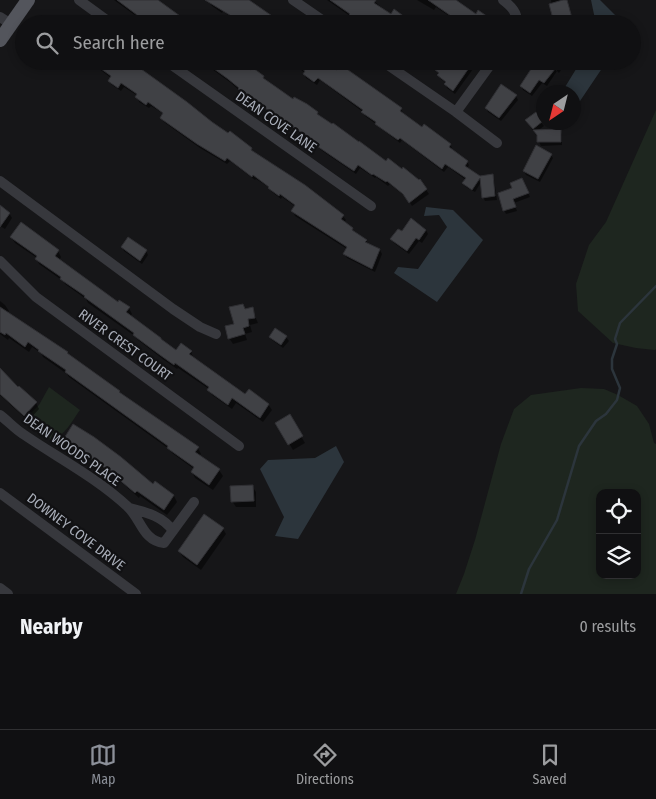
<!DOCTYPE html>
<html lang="en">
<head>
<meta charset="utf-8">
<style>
  body { margin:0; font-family:"Fira Sans Condensed",sans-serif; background:#19191b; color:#f1f3f6 }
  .controls { position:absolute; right:15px; bottom:15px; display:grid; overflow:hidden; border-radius:10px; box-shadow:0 2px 8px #0003 }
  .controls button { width:45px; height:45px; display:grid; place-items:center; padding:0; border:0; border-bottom:1px solid #303032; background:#101012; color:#f1f3f6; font:25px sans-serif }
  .compass { position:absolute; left:536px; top:85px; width:45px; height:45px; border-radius:50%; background:#101012; box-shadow:0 2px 8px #0003; rotate:215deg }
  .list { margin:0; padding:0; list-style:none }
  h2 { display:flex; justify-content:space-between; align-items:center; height:65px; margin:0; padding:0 20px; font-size:21px }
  h2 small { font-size:16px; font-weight:400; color:#9c9d9f }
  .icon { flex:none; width:28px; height:28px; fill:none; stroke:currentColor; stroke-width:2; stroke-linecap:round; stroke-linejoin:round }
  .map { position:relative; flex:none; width:656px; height:594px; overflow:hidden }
  .search { position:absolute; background:#101012; box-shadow:0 2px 8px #0003; left:15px; right:15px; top:15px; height:55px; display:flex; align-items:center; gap:12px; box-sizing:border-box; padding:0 18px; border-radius:28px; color:#9c9d9f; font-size:19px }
  .sheet { height:135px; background:#101012 }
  nav { display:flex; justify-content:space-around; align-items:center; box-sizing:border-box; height:70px; border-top:1px solid #303032; background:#101012; font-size:14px; color:#9c9d9f }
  nav a { display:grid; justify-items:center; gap:2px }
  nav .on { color:#8c9099 }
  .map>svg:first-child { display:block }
</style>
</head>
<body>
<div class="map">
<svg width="656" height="594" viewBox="0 0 656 594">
  <rect width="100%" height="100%" fill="#161618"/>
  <path fill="#1e261f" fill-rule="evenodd" d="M656,110V349L655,350L636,348L613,343L578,311L576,284L589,245L606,222Z
    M49,387L80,410C72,421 65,436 51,440L43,429L29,424L24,420L39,405Z
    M581,388L604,389L618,395L637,406L649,424L654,443L656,444V594H456L464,574L475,540L501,444L514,409L531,395ZM600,493H637V575H600Z"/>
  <path fill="#2c353c" d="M591,0H600L618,18L619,24H596Z
    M581,61H607L580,101L574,103V92H562Z
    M426,207L453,210L483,240L437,302L394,273L398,267L418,269L447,227L439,215L424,216Z
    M336,446L344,462L298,539L275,536L284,517L260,469L268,460L315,458Z"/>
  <path fill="#0007" d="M114,0H155L189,24H147Z
    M207,0H247L280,24H239L223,11L222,13L212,6Z
    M327,0H373L391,16L408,21L410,18L417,24H357L352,20L350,16Z
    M417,0H454L476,15L479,12L499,24H450L449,21L452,18L436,7L434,10Z
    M551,0H567L574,24H554Z
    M86,61H125L343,216L346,220L343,223L366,240L368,245L380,250L382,254L375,272L347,258L344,254L347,249L295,216L293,211L296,207L282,197L281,199L272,192L270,188L256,179L255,180L230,161L227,164L200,148L164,122L162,118L164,114L151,106L149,108L139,102L138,96L124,87L121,91L112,85L109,81L111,78L98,68L96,70Z
    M201,61H236L252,72L263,77L266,81L293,101L317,113L319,117L386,163L420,181L429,194L412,206L407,198L390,184L388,186L376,177L375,178L360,168L356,174L321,150L315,143L269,112L316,143L317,141L242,93L231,83Z
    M293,61H324V62L401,109L403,113L402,114L450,144L452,148L451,150L467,162L469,165L467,169L480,177L492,176L494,179L497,200L485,201L483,197L481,182L475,192L466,187L464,183L466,180L448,167L444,172L402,140L400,143L379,127L376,124L365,116L363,112L320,80L317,85L306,78L304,74L305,73L295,65Z
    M421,61H456L470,65L473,69L455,94L447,88L445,84L446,83L441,79L440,74Z
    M529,61H567L559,73L557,71L547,86L542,83L532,96L523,90L521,86L533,68L530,66Z
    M516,96L518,100L501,121L488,112L486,108Z
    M535,114L544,126L537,131L560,130L562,134V145L541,146L539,142L540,141L529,124Z
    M551,155L553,158L540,182L526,175L524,171Z
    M524,183L530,197L514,203L517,211L506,214L504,210L514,189Z
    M0,206L9,213L12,218L5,229L0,226Z
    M426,230L428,234L422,243L419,241L409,254L394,243L392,239L402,233Z
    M11,237L58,251L61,257L59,261L118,304L129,308L132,314L130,317L177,352L191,351L193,358L245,396L268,404L272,410L263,422L236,403L232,409L212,395L209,389L178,368L177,369L164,360L138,340L136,337L88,303L86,299L65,284L63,281L39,264L37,258L15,243Z
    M122,247L146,251L148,255L142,264L124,251Z
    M0,301L5,305L9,311L7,313L198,448L201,454L199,456L219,470L223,476L213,490L195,478L192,472L194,469L172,453L169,449L69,377L67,374L43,357L41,353L32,347L29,352L9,338L8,340L0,334Z
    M252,309L258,323L250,325L252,332L245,334L247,340L233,344L229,338L235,325Z
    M275,329L286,337L289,341L283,348L272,340L270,337Z
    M0,370L18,389L36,403L39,409L28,421L0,395Z
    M289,416L305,443L293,450L277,424Z
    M65,440L153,486L155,483L174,496L177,502L167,515L140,496L139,498L120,481L94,461L68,446Z
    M252,486L256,492V507H236L232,501Z
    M223,529L226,534L201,570L183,557L179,551Z"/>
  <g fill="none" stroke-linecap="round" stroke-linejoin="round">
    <path stroke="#2c353c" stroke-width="2.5" d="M521,594L529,569L557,520L579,446L596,421L606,414L617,400L620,388L612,369V359L617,344L615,339L620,323L656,286"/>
  </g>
  <path fill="#404145" stroke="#303034" d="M117,0H158L191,24H149Z
    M205,0H249L275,18L271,24H235L238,20Z
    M330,0H376L374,3L391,14L394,9L414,24H359L348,16L350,14Z
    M428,0H456L476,14L478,10L498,24H451L448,21L451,16Z
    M563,0H567L572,18V24H553V19L549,4Z
    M90,61H130L187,102L212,122L228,133L230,131L252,148L251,150L305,185L344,215L341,219L353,228L352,230L367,240L365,242L380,249L372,269L343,254L347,247L291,211L295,205L280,194L279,196L268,188L269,187L253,175L252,177L227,158L225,161L197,144L160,118L163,113L148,102L146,105L135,97L137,94L121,83L118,88L108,81L111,76Z
    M203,61H239L251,70L253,68L264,76L263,78L276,87L293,99L294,97L307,104L318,112L317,114L332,124L333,123L359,142V141L386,161L388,158L402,169L403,167L419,180L420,179L427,189L409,203L403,194L387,181L386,182L373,174L372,175L358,165L354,171L342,163L317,146L318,144L311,139L265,108L266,107L238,89L239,88L228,79Z
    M291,61H322L337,70L341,65L402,108L400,111L422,127L424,124L451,144L449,147L468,161L465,166L480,176L493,174L495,196L482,198L480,178L472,190L462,183L466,178L445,164L442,169L400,138L398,140L375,124L376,122L361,112L363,110L349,100L318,78L314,82L303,74L305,71Z
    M423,61H467L471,65L453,91L444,84L446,82L437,75L439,73Z
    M525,61H563L557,70L555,69L544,83L539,80L530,93L520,86L533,66Z
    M501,84L517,95L499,118L485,108Z
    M536,112L543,121L533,129L525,120Z
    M561,129V142H537V135L533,130Z
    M536,145L552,154L538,179L523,171Z
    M522,178L529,193L513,199L516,207L503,211L498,193L512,188L510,183Z
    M0,205L10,213L0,227Z
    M411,218L426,230L419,240L416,238L407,251L390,239L398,229L402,231Z
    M21,222L59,250L55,256L118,302L119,300L130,307L126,312L161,338V339L176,350L181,343L192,351L189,354L245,394L249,389L269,404L260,418L232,398L228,405L207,390L209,387L175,363L174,365L160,355L133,335L134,333L84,297L85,296L60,279L61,277L35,259L37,256L10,237Z
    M128,237L147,250L140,261L121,247Z
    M243,304L245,309L253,307L255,318L248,319L249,326L243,328L245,334L228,339L225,326L234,324L229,307Z
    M0,307L68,352L67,353L120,391L119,392L199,447L195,452L220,469L209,485L191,472L194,467L167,448L168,446L65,372L66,370L38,351L39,350L28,342L25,347L6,333L5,335L0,332Z
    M275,328L287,336L281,345L269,337Z
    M0,368L18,387L19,386L37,402L24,416L0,394Z
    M290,414L303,436L288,445L275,423Z
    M73,424L94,437L121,457L153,484L155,481L174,495L164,510L137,491L135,493L116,477L117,476L90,458L91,456L63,440Z
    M253,485L254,501L231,502L230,486Z
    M204,514L224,528L197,565L178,551Z"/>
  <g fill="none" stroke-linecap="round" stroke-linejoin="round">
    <path stroke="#37383d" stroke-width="10" d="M79,0L112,24
      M293,0L328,24
      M503,0C511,6 518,13 517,24
      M0,17L11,24
      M166,61L371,206
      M382,61L456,112L497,143
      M456,112L493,61
      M0,181L173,309L200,327L216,334
      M0,261L36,297L239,446
      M0,415C8,421 15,429 23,434C58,458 97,478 128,507C141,519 143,541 164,543L194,502
      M0,493L136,594
      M129,508C145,512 163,516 173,531
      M0,588L8,594"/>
    <path stroke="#53555c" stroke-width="14" d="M0,40L28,0"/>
  </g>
  <g text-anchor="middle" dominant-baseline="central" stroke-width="4.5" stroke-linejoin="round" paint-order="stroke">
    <g font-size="14" fill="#a8adb8" stroke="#111113">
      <text transform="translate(276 122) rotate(35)">DEAN COVE LANE</text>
      <text transform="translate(125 345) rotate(36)">RIVER CREST COURT</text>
      <text transform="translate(72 450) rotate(35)">DEAN WOODS PLACE</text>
      <text transform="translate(76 532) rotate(37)">DOWNEY COVE DRIVE</text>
    </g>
  </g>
</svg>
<div class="controls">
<button><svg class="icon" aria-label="locate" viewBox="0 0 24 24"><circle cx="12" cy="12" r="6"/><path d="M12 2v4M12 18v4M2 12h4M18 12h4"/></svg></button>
<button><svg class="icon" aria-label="layers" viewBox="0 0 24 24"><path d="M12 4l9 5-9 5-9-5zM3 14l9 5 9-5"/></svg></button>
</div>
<svg class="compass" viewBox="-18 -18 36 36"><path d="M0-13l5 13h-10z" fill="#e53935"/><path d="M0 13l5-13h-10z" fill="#9c9d9f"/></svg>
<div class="search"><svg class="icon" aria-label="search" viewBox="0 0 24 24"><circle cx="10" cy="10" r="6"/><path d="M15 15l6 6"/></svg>Search here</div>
</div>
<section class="sheet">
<h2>Nearby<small>0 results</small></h2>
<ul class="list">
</ul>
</section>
<nav>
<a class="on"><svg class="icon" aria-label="map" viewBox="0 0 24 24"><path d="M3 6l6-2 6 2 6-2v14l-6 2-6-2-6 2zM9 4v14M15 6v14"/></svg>Map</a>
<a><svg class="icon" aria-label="directions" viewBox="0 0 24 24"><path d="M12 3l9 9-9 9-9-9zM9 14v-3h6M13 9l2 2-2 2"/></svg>Directions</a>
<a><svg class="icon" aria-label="saved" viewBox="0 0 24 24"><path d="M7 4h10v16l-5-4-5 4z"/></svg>Saved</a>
</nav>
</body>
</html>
